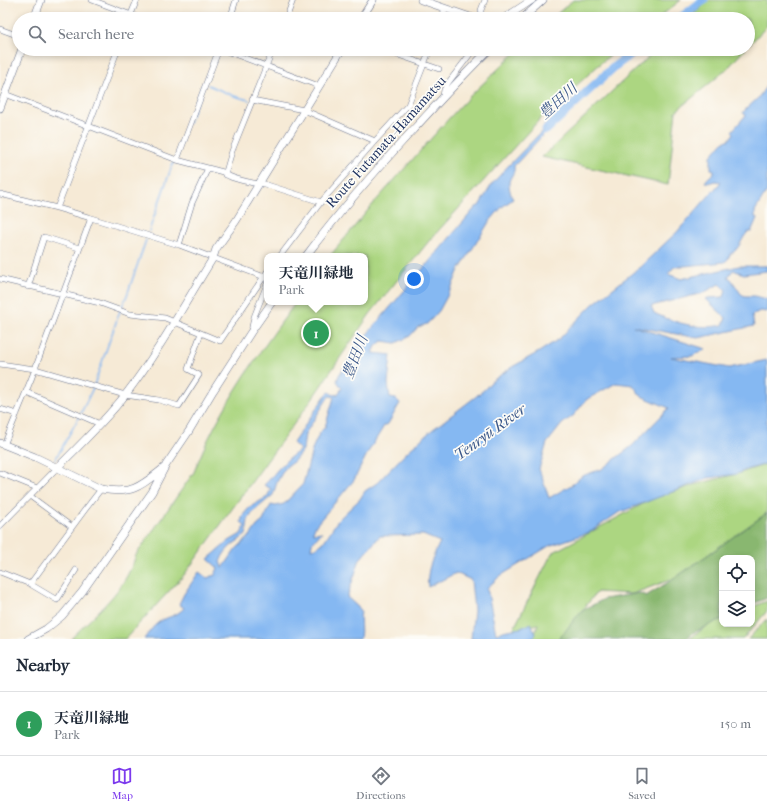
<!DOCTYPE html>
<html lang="en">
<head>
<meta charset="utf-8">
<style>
  body { margin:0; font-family:"IM FELL French Canon","Noto Serif JP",serif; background:#f6f6f7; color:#1f2937 }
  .controls { position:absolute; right:12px; bottom:12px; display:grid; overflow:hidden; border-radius:8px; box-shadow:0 2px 6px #0003 }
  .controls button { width:36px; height:36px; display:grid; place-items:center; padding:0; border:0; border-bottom:1px solid #e0e1e3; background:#fff; color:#1f2937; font:20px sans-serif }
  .you { position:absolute; left:414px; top:279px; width:14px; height:14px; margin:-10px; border:3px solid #fff; border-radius:50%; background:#1a73e8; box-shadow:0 0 0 6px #1a73e833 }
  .badge { display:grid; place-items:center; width:26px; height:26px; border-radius:50%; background:#7c3aed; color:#fff; font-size:13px; font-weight:700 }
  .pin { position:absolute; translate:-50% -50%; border:2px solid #fff; box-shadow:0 1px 4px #0006 }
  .popup { position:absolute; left:264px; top:253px; width:104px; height:52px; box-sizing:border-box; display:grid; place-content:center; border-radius:8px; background:#fff; filter:drop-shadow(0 1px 3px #0005); font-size:13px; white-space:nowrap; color:#747a83 }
  .popup b { font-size:15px; color:#1f2937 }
  .popup::after { content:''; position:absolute; left:50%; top:100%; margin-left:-8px; border:8px solid transparent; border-top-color:#fff }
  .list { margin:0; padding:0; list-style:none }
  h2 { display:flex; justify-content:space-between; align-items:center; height:52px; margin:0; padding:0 16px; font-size:17px }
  h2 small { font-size:13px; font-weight:400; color:#747a83 }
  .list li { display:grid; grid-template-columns:26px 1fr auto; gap:12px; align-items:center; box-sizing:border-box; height:64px; padding:0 16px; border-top:1px solid #e0e1e3 }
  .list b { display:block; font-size:15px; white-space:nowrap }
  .list p { margin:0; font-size:13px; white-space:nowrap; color:#747a83 }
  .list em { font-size:13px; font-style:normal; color:#747a83 }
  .icon { flex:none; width:22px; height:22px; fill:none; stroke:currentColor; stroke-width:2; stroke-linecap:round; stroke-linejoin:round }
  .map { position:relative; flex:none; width:767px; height:639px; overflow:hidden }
  .search { position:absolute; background:#fff; box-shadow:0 2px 6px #0003; left:12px; right:12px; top:12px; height:44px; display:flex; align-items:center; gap:10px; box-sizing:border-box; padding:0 14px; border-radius:22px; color:#747a83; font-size:15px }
  .sheet { height:116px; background:#fff }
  nav { display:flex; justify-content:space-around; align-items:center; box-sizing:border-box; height:56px; border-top:1px solid #e0e1e3; background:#fff; font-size:11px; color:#747a83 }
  nav a { display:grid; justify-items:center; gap:2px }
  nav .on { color:#7c3aed }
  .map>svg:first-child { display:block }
</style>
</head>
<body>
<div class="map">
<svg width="767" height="639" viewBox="0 0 767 639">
  <rect width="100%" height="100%" fill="#fdfcf7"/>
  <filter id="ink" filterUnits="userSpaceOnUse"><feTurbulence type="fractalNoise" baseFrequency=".025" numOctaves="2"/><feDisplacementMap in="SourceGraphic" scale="8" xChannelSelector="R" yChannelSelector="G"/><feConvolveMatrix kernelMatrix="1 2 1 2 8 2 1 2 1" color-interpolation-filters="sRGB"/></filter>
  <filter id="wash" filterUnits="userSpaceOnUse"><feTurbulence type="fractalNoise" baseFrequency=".012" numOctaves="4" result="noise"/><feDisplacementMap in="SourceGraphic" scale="16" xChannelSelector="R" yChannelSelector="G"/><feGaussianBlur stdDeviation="0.9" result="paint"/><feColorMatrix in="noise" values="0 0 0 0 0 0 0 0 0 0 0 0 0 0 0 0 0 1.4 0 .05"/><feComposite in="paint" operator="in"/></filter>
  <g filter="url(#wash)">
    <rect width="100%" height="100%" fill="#f6ead6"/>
    <path fill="#acd681" stroke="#648270" d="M573,0H681L657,19H551Z
      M709,0H767V26L748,46V19H689Z
      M519,49H618L603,61L539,120L429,241L370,314L307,406L184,575L125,639H71C98,610 124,593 136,555L194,472C217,411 258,355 296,302H365V256H330L374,203L452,115L470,96Z
      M657,49H745L726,70L676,111L668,185L542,157Z
      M767,464V513L675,578L632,594L597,592L559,639H533L538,624L513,630L552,553L652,499L697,484L737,474Z
      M767,601V611L743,639H689L711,623L722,619V624H752V607Z
      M767,619V639H748Z"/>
    <path fill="#89b76f" stroke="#527366" d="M767,513V598L752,604V558H722V619L693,633L686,639H559L581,611L604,599L640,593L646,596L675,578Z"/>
    <path fill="#85b8f2" stroke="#5074a8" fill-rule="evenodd" d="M767,85V191L755,211V217L757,218L751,232H748C741,238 740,250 730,254L728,259L725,262L674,267L668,274L681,279L739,266H767V271L744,274L733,270L728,277L731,279L741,294L745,296H755L767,299V312L760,311L752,315L754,326L698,338L633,326L706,349L692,356L671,357L729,368L767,360V464L748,469L737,474L708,478L618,513L590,532L549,546L500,576L487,588L496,634C500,633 504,630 508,630C518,628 522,629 531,623L536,634L532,639H471L474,610L471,580L456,573L428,587C426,570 433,557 440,542L423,535L380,536L360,559L347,597L361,610C359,620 362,629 360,639H144C148,634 153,626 159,622C168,616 176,617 184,608L179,604L184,594L199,572L207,578L215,575L218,568L208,559L229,541L241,534L245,525L241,522L243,515L250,507L267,497L271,489L264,485C271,479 276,470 283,464C288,458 294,455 300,450L293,443L325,396L329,392L334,395L338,394L342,388L337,381L339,375L363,339L476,207L479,206L492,184L509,165L552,121L555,122L514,166C516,174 508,177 509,185C509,189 511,195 513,199L502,207L489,222L458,272L451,289L439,311L427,324L418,327L410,336L396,343L382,341L376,346L373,353L391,355L388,383L390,398L396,399L400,403L388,424L384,426L367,454L354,480L316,525L313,531L314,533L322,532L312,543L311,549L315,548L323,543L338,520L360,499L365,491L377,483L407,452L432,430L474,398L485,389L491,382L512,367L539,352L559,339L592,305L640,267L677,232L721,182L715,181L708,183L705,182L708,178L714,173V170L711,169V156L723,142L730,139L734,133L732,131L746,115L743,113L745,110L758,98ZM719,284L726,290L724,297L708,298L706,299L726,318L723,325C699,330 675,323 654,313L651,306L703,293ZM616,383L633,385L641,396L669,408L632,446L602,469L582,476L573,484L549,498L539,469L547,443L562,424L574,415L586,400ZM329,396L334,397L325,427L320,432L313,447L303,484L284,504L276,506L271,505L263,521L257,526L250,536L236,549L223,568L220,562C225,548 235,543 246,535L248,520L253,512L273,495L277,482L283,471L288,465L293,462L303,450L305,434Z"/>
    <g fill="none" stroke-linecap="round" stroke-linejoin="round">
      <path stroke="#85b8f2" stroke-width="1.5" d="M208,85L234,96L249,100
        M189,123L202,86
        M149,231L173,163
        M94,385L121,308L126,298L146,240
        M81,413L93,388
        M55,460L79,417"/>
      <path stroke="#85b8f2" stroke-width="9" d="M679,19L704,0
        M546,130L615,66L638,49"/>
    </g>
  </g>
  <g filter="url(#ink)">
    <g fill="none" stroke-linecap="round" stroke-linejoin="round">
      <defs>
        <path id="street" d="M92,0L142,19
          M129,19L137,0
          M230,19L236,0
          M286,19L293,0
          M441,19L445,9
          M481,19V10L485,0
          M0,29L19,36
          M221,49L319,86
          M381,49L439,69
          M5,94L177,160L223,172C229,179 249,182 258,184L261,183L321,202
          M443,96L444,90L448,83L474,49
          M252,100L304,110L375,141
          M177,160L219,49
          M225,175L232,151L273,49
          M0,194L57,208
          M91,218L179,245L267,278V284L254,317L251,332
          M179,245L192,203L208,168
          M280,256L321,202L375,141L408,105L430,49
          M0,279L100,303L130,314L165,318L220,341L267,272
          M28,287L44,237L79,248
          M0,364L35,369L125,395L159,400L179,406L199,375L188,369L201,333
          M26,392L100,424
          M0,409L17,414
          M4,445L32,377L91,218L57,208L118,49
          M0,473L37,488
          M30,496L72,527
          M0,526L57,468
          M0,572L30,584L57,600L76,570
          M30,584L84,511L101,489"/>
        <path id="secondary" d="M421,0L476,19
          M34,19L41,0
          M361,19L373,0
          M503,19L532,0
          M522,19L543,0
          M0,108L22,49
          M306,256C339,212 375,171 412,131C438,103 463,75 490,49
          M0,443L35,457L101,489C133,495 141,486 165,467
          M57,468C81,444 105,421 126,394C159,351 185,303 213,258L216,249L236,221L342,49
          M28,639L46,629L62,616L82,592L152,492L166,465L189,431L213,391L251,332L272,302"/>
      </defs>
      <use href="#street" stroke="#687088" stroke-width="6"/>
      <use href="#secondary" stroke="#687088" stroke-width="8"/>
      <use href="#street" stroke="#fff" stroke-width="5"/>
      <use href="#secondary" stroke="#fff" stroke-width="7"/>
    </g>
  </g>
  <g text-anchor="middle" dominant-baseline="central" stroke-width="3.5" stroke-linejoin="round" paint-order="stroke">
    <g font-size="14" fill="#1b2f5e" stroke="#fdfcf7">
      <text transform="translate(386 142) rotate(-48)">Route Futamata-Hamamatsu</text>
    </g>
    <g font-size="15" font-style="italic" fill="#3b588a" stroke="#fdfcf7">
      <text transform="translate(558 101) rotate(-42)">豊田川</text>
      <text transform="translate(355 357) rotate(-69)">豊田川</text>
      <text transform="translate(490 432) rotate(-36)">Tenryū River</text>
    </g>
  </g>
</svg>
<div class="controls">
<button><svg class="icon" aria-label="locate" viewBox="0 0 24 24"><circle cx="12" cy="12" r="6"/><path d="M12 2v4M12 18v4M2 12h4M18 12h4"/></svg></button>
<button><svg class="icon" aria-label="layers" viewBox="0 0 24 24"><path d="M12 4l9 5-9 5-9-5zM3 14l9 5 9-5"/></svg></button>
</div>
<div class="you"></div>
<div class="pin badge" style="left:316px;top:333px;background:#2e9e5b">1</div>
<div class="popup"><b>天竜川緑地</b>Park</div>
<div class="search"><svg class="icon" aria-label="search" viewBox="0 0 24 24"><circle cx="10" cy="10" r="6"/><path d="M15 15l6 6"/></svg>Search here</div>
</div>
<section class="sheet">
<h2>Nearby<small></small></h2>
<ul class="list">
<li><span class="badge" style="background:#2e9e5b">1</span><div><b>天竜川緑地</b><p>Park</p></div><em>150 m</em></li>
</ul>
</section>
<nav>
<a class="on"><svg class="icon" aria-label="map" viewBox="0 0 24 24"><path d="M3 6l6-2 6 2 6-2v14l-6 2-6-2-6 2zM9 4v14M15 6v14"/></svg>Map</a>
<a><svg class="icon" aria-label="directions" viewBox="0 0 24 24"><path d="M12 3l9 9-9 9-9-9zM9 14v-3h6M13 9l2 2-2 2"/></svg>Directions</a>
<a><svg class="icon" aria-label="saved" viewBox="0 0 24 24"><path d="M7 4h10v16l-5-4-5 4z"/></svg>Saved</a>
</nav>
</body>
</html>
